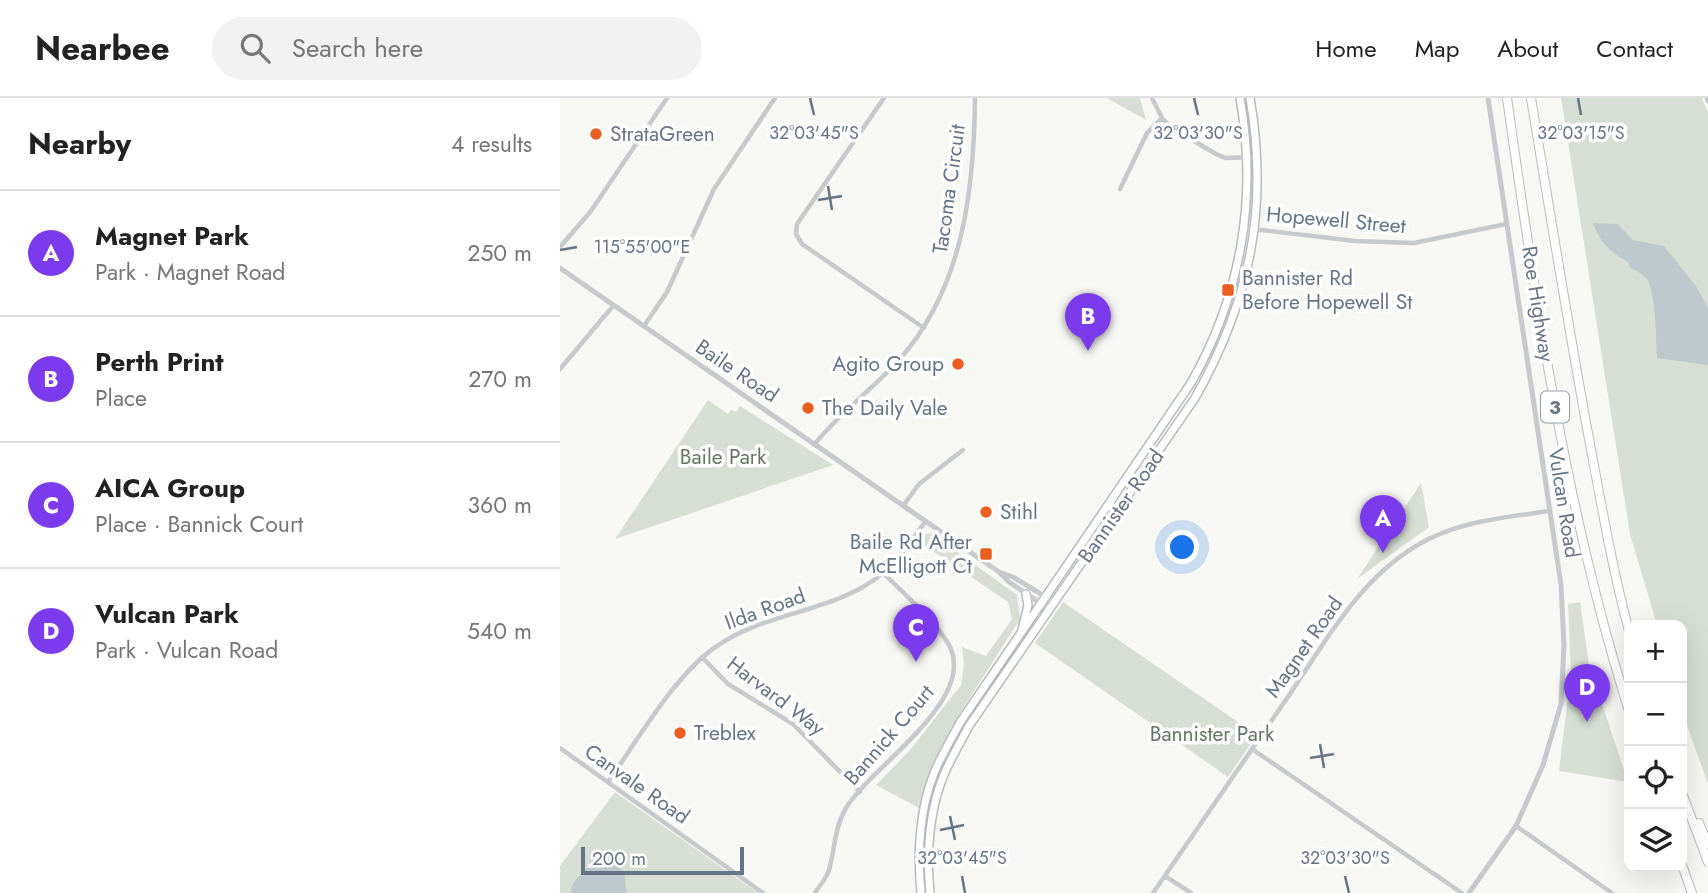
<!DOCTYPE html>
<html lang="en">
<head>
<meta charset="utf-8">
<style>
  body { margin:0; font-family:Jost,sans-serif; background:#f2f2f2; color:#222 }
  .controls { position:absolute; right:21px; bottom:21px; display:grid; overflow:hidden; border-radius:14px; box-shadow:0 7px 28px #0002 }
  .controls button { width:63px; height:63px; display:grid; place-items:center; padding:0; border:0; border-bottom:2px solid #e0e0e0; background:#fff; color:#222; font:35px sans-serif }
  .scale { position:absolute; left:21px; bottom:18px; width:163px; box-sizing:border-box; padding-left:7px; border:4px solid #657586; border-top:0; font-size:19px; line-height:24px; white-space:nowrap; color:#657586; -webkit-text-stroke:5px #fff; paint-order:stroke }
  .you { position:absolute; left:623px; top:450px; width:24px; height:24px; margin:-18px; border:5px solid #fff; border-radius:50%; background:#1a73e8; box-shadow:0 0 0 10px #1a73e833 }
  .badge { display:grid; place-items:center; width:46px; height:46px; border-radius:50%; background:#7c3aed; color:#fff; font-size:23px; font-weight:700 }
  .pin { position:absolute; translate:-50% -58px; filter:drop-shadow(0 2px 4px #0008) }
  .pin::after { content:''; position:absolute; top:37px; width:24px; height:21px; background:inherit; clip-path:polygon(0 0,100% 0,50% 100%) }
  .list { margin:0; padding:0; list-style:none }
  h2 { display:flex; justify-content:space-between; align-items:center; height:91px; margin:0; padding:0 28px; font-size:30px }
  h2 small { font-size:23px; font-weight:400; color:#767676 }
  .list li { display:grid; grid-template-columns:46px 1fr auto; gap:21px; align-items:center; box-sizing:border-box; height:126px; padding:0 28px; border-top:2px solid #e0e0e0 }
  .list b { display:block; font-size:26px; white-space:nowrap }
  .list p { margin:0; font-size:23px; white-space:nowrap; color:#767676 }
  .list em { font-size:23px; font-style:normal; color:#767676 }
  .icon { flex:none; width:38px; height:38px; fill:none; stroke:currentColor; stroke-width:2; stroke-linecap:round; stroke-linejoin:round }
  .map { position:relative; flex:none; width:1148px; height:795px; overflow:hidden }
  header { display:flex; align-items:center; gap:42px; box-sizing:border-box; height:98px; padding:0 35px; background:#fff; border-bottom:2px solid #e0e0e0 }
  header strong { font-size:33px }
  nav { display:flex; gap:38px; margin-inline-start:auto; font-size:24px }
  .search { width:490px; height:63px; background:#f2f2f2; display:flex; align-items:center; gap:18px; box-sizing:border-box; padding:0 24px; border-radius:38px; color:#767676; font-size:26px }
  main { display:flex }
  aside { flex:1; background:#fff }
  .map>svg:first-child { display:block }
</style>
</head>
<body>
<header>
<strong>Nearbee</strong>
<div class="search"><svg class="icon" aria-label="search" viewBox="0 0 24 24"><circle cx="10" cy="10" r="6"/><path d="M15 15l6 6"/></svg>Search here</div>
<nav><a>Home</a><a>Map</a><a>About</a><a>Contact</a></nav>
</header>
<main>
<aside>
<h2>Nearby<small>4 results</small></h2>
<ul class="list">
<li><span class="badge">A</span><div><b>Magnet Park</b><p>Park · Magnet Road</p></div><em>250 m</em></li>
<li><span class="badge">B</span><div><b>Perth Print</b><p>Place</p></div><em>270 m</em></li>
<li><span class="badge">C</span><div><b>AICA Group</b><p>Place · Bannick Court</p></div><em>360 m</em></li>
<li><span class="badge">D</span><div><b>Vulcan Park</b><p>Park · Vulcan Road</p></div><em>540 m</em></li>
</ul>
</aside>
<div class="map">
<svg width="1148" height="795" viewBox="0 0 1148 795">
  <rect width="100%" height="100%" fill="#f7f7f3"/>
  <path fill="#d7dfd4" d="M547,0H580L586,22Z
    M1001,0H1142L1148,15V686L1122,613V527H1097L1070,436Z
    M148,302L168,316L171,312L176,314L180,308L273,367L55,441Z
    M861,385L869,429L797,481Z
    M371,435L457,497L460,521L402,612L372,669L359,710L316,687L350,652L401,587L404,566L402,549L426,558L452,521L448,504L358,443L364,436Z
    M503,504L697,637L668,679L475,545Z
    M1020,504L1029,567L1068,684L999,673L1011,575L1008,506Z
    M55,694L198,795H0V768Z"/>
  <path fill="#bec9cd" d="M1033,125L1058,126L1073,142L1104,148L1136,188L1148,210V267L1097,260C1096,240 1096,200 1088,183C1084,176 1076,173 1070,170L1068,164C1050,154 1040,144 1033,125Z
    M37,758L51,762L64,774L67,795H11L13,785Z"/>
  <g fill="none" stroke-linecap="round" stroke-linejoin="round">
    <defs>
      <path id="primary" d="M462,532L468,507L466,496
        M361,795C357,753 360,705 378,666C385,652 393,637 401,623L631,285C681,197 698,100 680,0
        M370,795C366,755 369,709 386,672C393,657 401,643 409,628L635,300C690,203 709,110 690,0"/>
      <path id="motorway" d="M947,0C976,207 1006,414 1069,613
        M971,0C989,110 1007,220 1027,330C1040,398 1051,466 1069,533
        M1122,695L1148,764
        M1139,725L1148,746
        M1122,767L1132,795"/>
    </defs>
    <use href="#primary" stroke="#b7bbbf" stroke-width="10"/>
    <use href="#motorway" stroke="#b9bcbf" stroke-width="10"/>
    <path stroke="#c7cacd" stroke-width="4.5" d="M324,0L237,126L236,136L242,146L364,230
      M592,0L602,20L612,30L656,56L665,60L696,59
      M560,91L587,35L602,20
      M685,130L795,143L854,145L946,126
      M0,149L31,113L107,0
      M84,228L107,194L154,91L215,0
      M0,271L53,208
      M255,346C279,315 312,292 339,262C403,190 414,93 415,0
      M343,408L359,386L403,352
      M142,559L168,586L233,626L300,694
      M0,650L203,795
      M692,651L902,795
      M48,684C77,643 116,575 157,548C207,513 274,515 322,476C340,461 352,441 366,423
      M956,728L1052,795
      M605,778L631,795
      M255,795C259,788 267,780 269,772C275,752 274,730 286,710C311,669 413,605 391,551C381,529 342,493 323,475
      M593,795C636,732 680,669 723,606C762,550 796,484 856,448C896,423 944,420 989,413"/>
    <path stroke="#c7cacd" stroke-width="5" d="M1147,0L1148,3
      M0,170L439,474L449,484L489,511
      M442,475L453,479L494,504
      M909,795L956,728L983,667L1001,606L1004,548L1001,487L928,0"/>
    <use href="#primary" stroke="#fff" stroke-width="7"/>
    <use href="#motorway" stroke="#fff" stroke-width="8"/>
  </g>
  <path fill="none" stroke="#657586" stroke-width="2.5" d="M250,0L254,17M634,0L638,17M1018,0L1021,17M268,88L272,112M258,102L282,98M0,152L17,149M760,646L764,670M750,660L774,656M390,718L395,742M380,732L404,727M402,778L405,795M785,778L789,795"/>
  <g fill="#ea5e21" stroke="#fff" stroke-width="2.5">
    <circle cx="36" cy="36" r="7"/>
    <rect x="661" y="185" width="14" height="14" rx="3.5"/>
    <circle cx="398" cy="266" r="7"/>
    <circle cx="248" cy="310" r="7"/>
    <circle cx="426" cy="414" r="7"/>
    <rect x="419" y="449" width="14" height="14" rx="3.5"/>
    <circle cx="120" cy="635" r="7"/>
  </g>
  <g text-anchor="middle" dominant-baseline="central" stroke-width="7" stroke-linejoin="round" paint-order="stroke">
    <rect fill="#fff" stroke="#939eaa" stroke-width="2" x="981" y="293.5" width="28" height="31" rx="5"/>
    <g font-size="19" font-weight="bold" fill="#657586">
      <text x="995" y="309">3</text>
    </g>
    <g font-size="21" fill="#657586" stroke="#fff" text-anchor="start">
      <text x="50" y="36">StrataGreen</text>
      <text x="682" y="180">Bannister Rd<tspan x="682" dy="24">Before Hopewell St</tspan></text>
      <text x="384" y="266" text-anchor="end">Agito Group</text>
      <text x="262" y="310">The Daily Vale</text>
      <text x="440" y="414">Stihl</text>
      <text x="412" y="444" text-anchor="end">Baile Rd After<tspan x="412" dy="24">McElligott Ct</tspan></text>
      <text x="134" y="635">Treblex</text>
    </g>
    <g font-size="21" fill="#657586" stroke="#fff">
      <text transform="translate(389 91) rotate(-82)">Tacoma Circuit</text>
      <text transform="translate(776 122) rotate(5)">Hopewell Street</text>
      <text transform="translate(978 206) rotate(81)">Roe Highway</text>
      <text transform="translate(177 273) rotate(34)">Baile Road</text>
      <text transform="translate(1004 405) rotate(81)">Vulcan Road</text>
      <text transform="translate(561 408) rotate(-55)">Bannister Road</text>
      <text transform="translate(205 511) rotate(-20)">Ilda Road</text>
      <text transform="translate(744 549) rotate(-55)">Magnet Road</text>
      <text transform="translate(216 598) rotate(37)">Harvard Way</text>
      <text transform="translate(329 637) rotate(-49)">Bannick Court</text>
      <text transform="translate(77 686) rotate(35)">Canvale Road</text>
    </g>
    <g font-size="21" fill="#637860" stroke="#fff">
      <text x="163" y="359">Baile Park</text>
      <text x="652" y="636">Bannister Park</text>
    </g>
  </g>
  <g font-size="18" text-anchor="middle" fill="#657586" stroke="#fff" stroke-width="7" stroke-linejoin="round" paint-order="stroke">
    <text x="254" y="41">32°03'45"S</text>
    <text x="638" y="41">32°03'30"S</text>
    <text x="1021" y="41">32°03'15"S</text>
    <text x="82" y="155">115°55'00"E</text>
    <text x="402" y="766">32°03'45"S</text>
    <text x="785" y="766">32°03'30"S</text>
  </g>
</svg>
<div class="controls">
<button>+</button>
<button>−</button>
<button><svg class="icon" aria-label="locate" viewBox="0 0 24 24"><circle cx="12" cy="12" r="6"/><path d="M12 2v4M12 18v4M2 12h4M18 12h4"/></svg></button>
<button><svg class="icon" aria-label="layers" viewBox="0 0 24 24"><path d="M12 4l9 5-9 5-9-5zM3 14l9 5 9-5"/></svg></button>
</div>
<div class="scale">200 m</div>
<div class="you"></div>
<div class="pin badge" style="left:823px;top:455px">A</div>
<div class="pin badge" style="left:528px;top:253px">B</div>
<div class="pin badge" style="left:356px;top:564px">C</div>
<div class="pin badge" style="left:1027px;top:624px">D</div>
</div>
</main>
</body>
</html>
